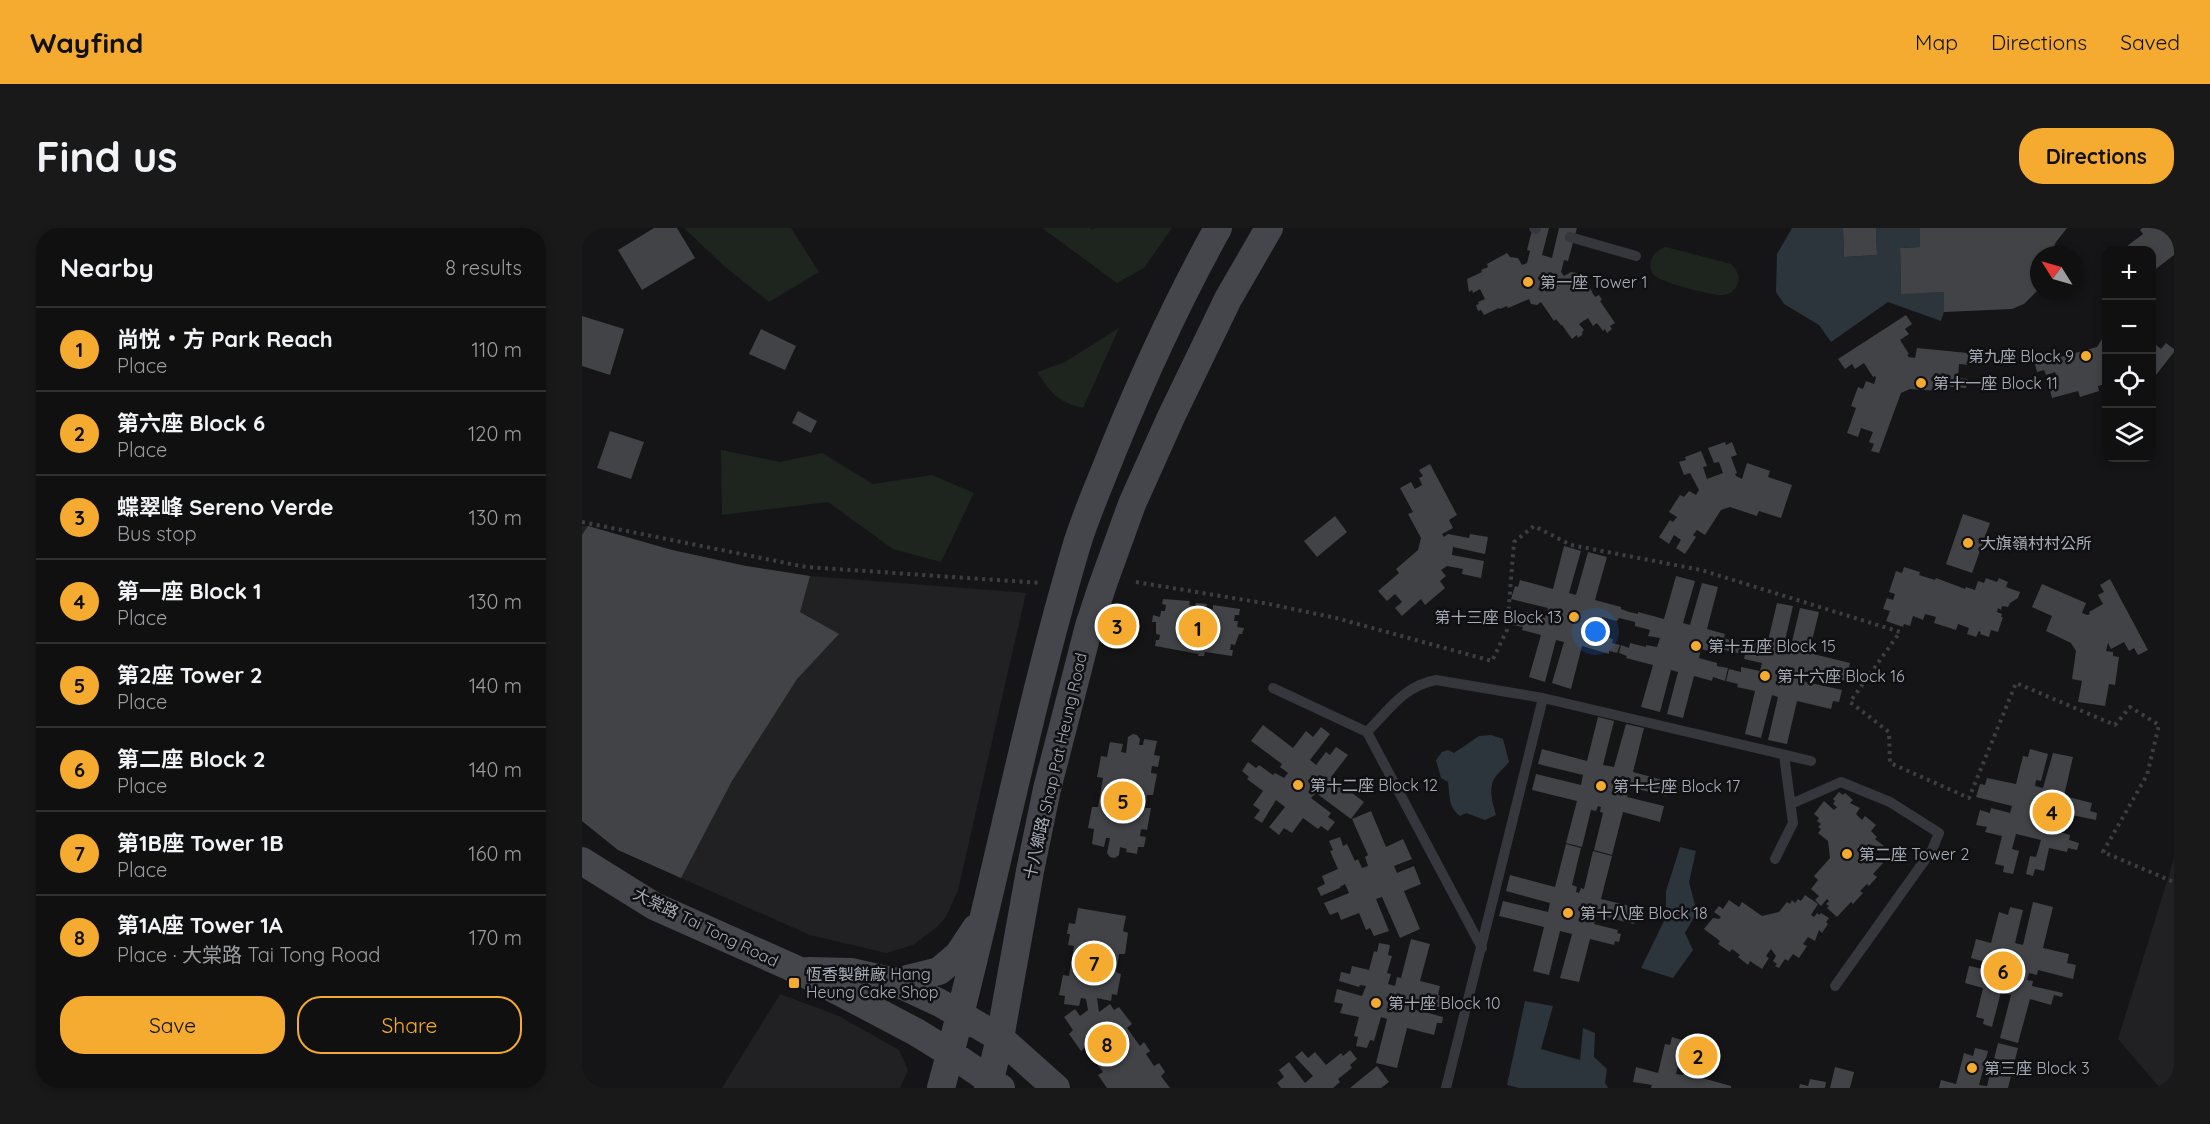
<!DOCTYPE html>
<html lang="en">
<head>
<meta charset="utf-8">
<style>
  body { margin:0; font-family:Quicksand,"Noto Sans TC",sans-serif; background:#19191a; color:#f1f3f6 }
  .controls { position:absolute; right:18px; top:18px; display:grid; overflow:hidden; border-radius:12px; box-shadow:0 3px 9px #0003 }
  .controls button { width:54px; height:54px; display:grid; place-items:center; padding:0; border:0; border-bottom:2px solid #303031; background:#101011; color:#f1f3f6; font:30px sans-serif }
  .compass { position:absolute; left:1448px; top:18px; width:54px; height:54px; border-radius:50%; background:#101011; box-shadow:0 3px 9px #0003; rotate:307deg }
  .you { position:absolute; left:1014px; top:404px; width:21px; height:21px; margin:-15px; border:4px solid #fff; border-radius:50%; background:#1a73e8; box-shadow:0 0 0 9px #1a73e833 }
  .badge { display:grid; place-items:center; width:39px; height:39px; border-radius:50%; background:#f4ab30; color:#111; font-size:20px; font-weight:700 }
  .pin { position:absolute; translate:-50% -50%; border:3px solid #fff; box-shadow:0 2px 6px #0006 }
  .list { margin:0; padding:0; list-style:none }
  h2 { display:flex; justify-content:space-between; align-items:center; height:78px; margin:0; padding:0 24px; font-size:26px }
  h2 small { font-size:20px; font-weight:400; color:#9c9d9f }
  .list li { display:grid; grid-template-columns:39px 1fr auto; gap:18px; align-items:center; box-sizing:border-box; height:84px; padding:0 24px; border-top:2px solid #303031 }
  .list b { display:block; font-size:22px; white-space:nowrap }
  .list p { margin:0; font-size:20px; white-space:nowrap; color:#9c9d9f }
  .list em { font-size:20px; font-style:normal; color:#9c9d9f }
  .actions { display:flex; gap:12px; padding:18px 24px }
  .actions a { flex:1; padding:14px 0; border:2px solid #f4ab30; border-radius:24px; text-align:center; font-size:21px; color:#f4ab30 }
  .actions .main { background:#f4ab30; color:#111 }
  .icon { flex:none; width:33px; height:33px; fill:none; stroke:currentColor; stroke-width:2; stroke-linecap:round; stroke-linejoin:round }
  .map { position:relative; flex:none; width:1592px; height:860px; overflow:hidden; border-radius:24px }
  header { display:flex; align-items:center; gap:36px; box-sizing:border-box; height:84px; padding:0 30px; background:#f4ab30; color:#111 }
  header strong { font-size:28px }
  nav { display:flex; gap:33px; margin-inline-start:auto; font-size:21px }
  .intro { display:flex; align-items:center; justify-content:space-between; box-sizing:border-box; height:144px; padding:0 36px }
  h1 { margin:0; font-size:42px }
  .button { padding:15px 27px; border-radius:24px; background:#f4ab30; color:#111; font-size:21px; font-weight:700 }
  main { display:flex; gap:36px; padding:0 36px }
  aside { flex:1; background:#101011; border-radius:24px; box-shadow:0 3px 9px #0003 }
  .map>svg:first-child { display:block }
</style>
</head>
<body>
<header>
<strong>Wayfind</strong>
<nav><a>Map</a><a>Directions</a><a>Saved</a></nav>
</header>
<div class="intro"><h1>Find us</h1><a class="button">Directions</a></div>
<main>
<aside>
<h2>Nearby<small>8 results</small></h2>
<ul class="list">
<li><span class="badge">1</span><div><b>尚悦‧方 Park Reach</b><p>Place</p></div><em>110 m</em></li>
<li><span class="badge">2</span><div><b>第六座 Block 6</b><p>Place</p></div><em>120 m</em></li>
<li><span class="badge">3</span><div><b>蝶翠峰 Sereno Verde</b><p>Bus stop</p></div><em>130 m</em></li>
<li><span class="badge">4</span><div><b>第一座 Block 1</b><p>Place</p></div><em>130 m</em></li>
<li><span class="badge">5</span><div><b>第2座 Tower 2</b><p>Place</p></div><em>140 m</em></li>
<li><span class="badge">6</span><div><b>第二座 Block 2</b><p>Place</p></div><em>140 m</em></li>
<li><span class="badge">7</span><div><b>第1B座 Tower 1B</b><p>Place</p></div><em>160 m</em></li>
<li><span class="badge">8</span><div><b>第1A座 Tower 1A</b><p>Place · 大棠路 Tai Tong Road</p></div><em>170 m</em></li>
</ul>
<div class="actions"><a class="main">Save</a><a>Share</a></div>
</aside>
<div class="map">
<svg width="1592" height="860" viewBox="0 0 1592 860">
  <rect width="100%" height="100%" fill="#151517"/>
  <path fill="#212124" d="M0,298H6L90,322L164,338L228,348L444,365L376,662L364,689L354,700L331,717L304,725L228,707L36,622L0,593Z
    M1592,631V860H1578L1536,811Z
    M198,766L257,788L317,822L326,842L318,860H140Z"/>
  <path fill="#1d251e" d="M102,0H209L237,44L187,74L142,38Z
    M460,0H509V2L514,0H590L562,40L535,55Z
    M1084,19L1149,36C1155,42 1159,49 1155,57C1152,63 1147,67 1140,67C1132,68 1083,55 1076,50C1061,41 1070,22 1084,19Z
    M537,100L501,180C476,174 469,165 455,144L483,134Z
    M139,222L198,234L240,225L291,256L350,247L392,265L359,334L311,321L246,274L140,287Z"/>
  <path fill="#2b353b" d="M1210,0H1261L1262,29L1295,27L1294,0H1346L1338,1V19L1318,20L1319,65L1362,64V84L1359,93L1306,74L1249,114L1237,97L1202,76L1194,64L1195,26Z
    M909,507L921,511L927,534C923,539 918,543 914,548C905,559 911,576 914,587L903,592L884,585L878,588C866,579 868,568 866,554L859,550L854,532L860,524L866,522L872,525L897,508Z
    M1098,619L1114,623L1107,654L1115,684L1103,705L1111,722L1091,750L1059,740L1084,689V663Z
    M943,773L971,778L959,821L998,832L1001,800L1013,805L1012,829L1025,841L1023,855L1026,860H937L925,857Z"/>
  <path fill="#414347" d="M72,0H95L113,30L60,62L36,22Z
    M955,0H967L960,27L970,30L977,0H995L986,33L982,32L979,44L982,48L989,44L995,45L997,48L1001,45L1011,66L1013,69L1017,67L1020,72L1018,73L1033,95L1028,98L1030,101L1025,105L1023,101L1021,103L1015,95L1011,98L1006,90L997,96L1002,102L1000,104L1001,106L996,110L995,107L990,111L980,97H979L974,91L972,93L959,74L955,77L949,76L947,71L926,80L925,78L918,81L917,80L902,87L899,82L896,83L894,77L897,76L896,74L903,71L898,61L891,65L890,62L887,64L885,51L900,44L899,42L906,39L905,36L925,25L928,29L936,30L940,37L945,35L948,23L945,22L950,2Z
    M1261,0H1294L1295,27L1262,29Z
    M1338,0H1485L1474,14L1468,27H1457V61L1442,76L1430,81L1362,84V64L1319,66L1318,20L1338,19Z
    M1560,0H1592V27L1570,44V22H1540L1561,6L1558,2Z
    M1520,82H1524V147L1521,148L1523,156L1516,158L1517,163L1498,169L1496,163L1470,170L1467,159L1477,156L1473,144L1464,147L1462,142L1455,144L1453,136L1515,119L1520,111Z
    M1324,87L1330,96L1323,101L1327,106L1318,112L1327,126L1325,127L1327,129L1333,130L1335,120L1396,126L1395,133L1388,132V137L1377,136L1376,150L1386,151L1384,160L1357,158V163L1328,161L1319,165L1297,225L1289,223L1292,216L1287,214L1291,204L1279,200L1276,209L1265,205L1274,180L1269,178L1276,159L1281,161L1284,153L1292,156L1294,150L1293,148L1291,149L1282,135L1273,141L1270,136L1263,141L1256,131Z
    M0,88L42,101L28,147L0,138Z
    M179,101L214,118L203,142L167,126Z
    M1584,115L1592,121V124L1570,152V124L1574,117L1579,121Z
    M216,183L235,193L229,205L210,195Z
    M28,203L62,214L49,251L15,240Z
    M1143,214L1144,217L1150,214L1155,227L1149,229L1155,245L1153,246L1154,248L1160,251L1165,235L1188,243L1186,249L1210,257L1199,290L1177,283L1175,288L1148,279L1139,282L1123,307L1115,302L1111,307L1114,309L1103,326L1094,320L1099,312L1092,307L1087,316L1077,309L1088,292L1091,294L1095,289L1087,284L1098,267L1102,269L1107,263L1114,267L1117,262L1108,245L1102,247L1097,234L1104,232L1103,229L1119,223L1125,238L1121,239L1125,251L1141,245L1137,234L1132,235L1126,220Z
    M848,236L875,287L867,292L871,300L860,306L862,309L866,306L887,310L888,306L906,309L903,326L871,319L870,327L902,333L899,350L880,346L881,341L865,338L859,342L864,348L858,353L863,360L843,377L839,371L820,388L813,380L820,374L813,366L805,373L796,363L817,345L814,341L836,322L839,310L826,286L831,284L818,260L829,254L833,261L840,257L837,250L841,248L837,242Z
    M1381,286L1408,295L1390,345L1364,336Z
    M753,288L765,304L735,329L722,313Z
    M6,298L90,322L164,338L228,348L218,384L257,406L215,451L150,553L99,650L36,622L0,593V307Z
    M982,318L999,323L987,365L994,367L1006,324L1025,329L1013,372L1039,379V381L1047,384L1056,386V384L1082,391L1094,348L1113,353L1101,395L1108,397L1120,355L1136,359L1125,401L1143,406L1142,410L1154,414L1165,416L1166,412L1185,417L1195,375L1211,378L1201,421L1208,422L1218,380L1237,384L1227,425L1268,435L1264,453L1223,444L1220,453L1260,462L1257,474L1251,473L1249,481L1215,473L1205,516L1186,512L1196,469L1190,467L1179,510L1163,506L1173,463L1155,459L1156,456L1144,453L1147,441L1159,444V439L1178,443L1180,435L1162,431L1163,427L1151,424L1152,418L1150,424L1139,421L1138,426L1119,421L1117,430L1135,435V438L1146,440L1143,453L1131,449L1130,453L1112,448L1101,490L1085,486L1096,444L1089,442L1078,484L1059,479L1071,437L1044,430L1045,428L1037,425L1039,417L1047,420L1048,415L1064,419V417L1075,419L1078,410L1066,408L1068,402L1053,398V394L1037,390L1035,393L1020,389L1018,395L1007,392L1005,401L1016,404L1015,407L1031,411L1030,415L1038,417L1035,425L1027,423V426L1000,418L989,461L970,455L982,414L974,412L963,454L947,449L959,407L940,402L941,399L930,397L933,384L944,388L945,384L963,390L966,380L929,371L933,358L936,359L938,352L971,361Z
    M1322,339L1338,344L1337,347L1353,352L1354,350L1383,361L1384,359L1393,362L1396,353L1402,355L1404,350L1415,354L1417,350L1426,354L1424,359L1438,364L1436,370L1428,375L1426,379L1420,378L1419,382L1416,380L1415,384L1420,386L1419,389H1421L1416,404L1409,402L1407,409L1398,406L1399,404L1397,403L1394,409L1385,406L1387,400L1376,396L1374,402L1352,395L1354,389L1343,386L1341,392L1331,388L1328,398L1322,396L1321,399L1304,393L1308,383L1301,381L1305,370L1311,372L1313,366L1307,364L1314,343L1320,345Z
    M1528,351L1566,422L1556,427L1552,420L1547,423L1542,414L1529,421L1526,415L1524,423L1531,424V428L1537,429L1533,457L1527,456L1523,478L1496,474L1500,453L1490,451L1494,423L1489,415L1464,403L1470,388L1450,379L1460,356L1504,375L1500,385L1505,387L1508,386L1507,384L1521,376L1516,367L1522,364L1518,357Z
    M581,371L608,373L607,377L613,378L614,375L625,376L624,380L631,381V377L658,381L657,387H653L652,393H656L655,399L662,400L660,406H657L653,417L649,416L648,422H651L650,428L623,424L622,428H616L617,426L573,418L574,412H577L578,407L574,406V394H570L571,387L578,389L579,383H583L584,377L580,376Z
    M1016,489L1032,493L1021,537L1032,539L1044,496L1062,500L1051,544L1088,554L1084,568L1047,559L1045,569L1082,578L1078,594L1041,584L1030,627L1012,622L1021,585L1018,584L1019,579L1016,578L1014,583L1009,582L1000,619L984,615L995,573L950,562L954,546L999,557L1001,547L956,536L960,521L1005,533Z
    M681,497L711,520L724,503L731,509L739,499L748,506L728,532L734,537L744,524L748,527L754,519L766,527L749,549L782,574L769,591L734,565L729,570L749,585L746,589L753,594L746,603L739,598L736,601L721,590L710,605L702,600L697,607L687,599L703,579L694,572L680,595L672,590L678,582L671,577L681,563L665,551L667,549L660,543L666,534L674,540L677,537L691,547L693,545L702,550L706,545L698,539L700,536L669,513Z
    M551,506L555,507L558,511L557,517H561L562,511L575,513L572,527L578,528L576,539L570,538L569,545L575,546L571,567H565L563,580H569L565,602L559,601L558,608L564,609L562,619H556L555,626L544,624L545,621L538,619L537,627L533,630L528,629L525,625L528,610H524L522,619L510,616L512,601L506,600L510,579H516L521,550L515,549L519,528L525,529L528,514L541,516L539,524L544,525L546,509Z
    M1448,521L1466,526L1459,553L1454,552L1453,558L1461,560L1471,525L1491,529L1482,568L1510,575L1508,583L1515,585L1514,592L1480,585L1478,591L1470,589L1468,596L1475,598L1474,603L1488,607L1487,612L1497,615L1495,622L1486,620L1485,624L1467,620L1462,643L1453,641L1451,648L1444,646L1448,628L1454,629L1459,612L1434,606L1430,621L1437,623L1431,646L1421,644L1422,638L1413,636L1420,608L1403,604L1405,599L1394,597L1398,582L1408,585L1409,580L1428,585L1430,578L1394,569L1398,556L1403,557L1405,550L1434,556L1441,528L1446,529Z
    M1257,564L1261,567L1263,565L1271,572L1268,575L1278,580L1274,586L1280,592L1283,588L1294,597L1289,603L1295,609L1293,611L1302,618L1299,622L1297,620L1293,624L1289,620L1282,624L1288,630L1291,627L1301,635L1291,646L1295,649L1287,658L1285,656L1278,663L1281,665L1271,676L1269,674L1255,689L1245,680L1247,678L1244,676L1247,673L1245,671L1239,678L1233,672L1237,668L1229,661L1236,652L1232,648L1248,630L1246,613L1236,605L1239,601L1236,599L1239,596L1235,593L1237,590L1232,586L1242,573L1252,582L1255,579L1251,576L1253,573L1251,571Z
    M789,583L804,619L821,611L830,631L812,638L815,645L832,638L839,656L822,663L838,701L818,710L800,669L794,671L807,703L792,708L788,700L784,702L777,685L759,692L756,684L748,687L742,675L767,665L763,656L758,659V660L739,668L735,660L743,656L740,648L756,641L748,623L751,622L747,613L758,609L761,618L765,616L773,633L776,631L780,640L786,638L783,629L786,627L770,591Z
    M984,616L999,620L990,657L995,659L994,664L997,665L999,660L1002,661L1011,623L1030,628L1019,671L1048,678L1047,683L1055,684L1052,696L1015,687L1012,696L1036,702L1035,705L1039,706L1037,714L1033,713L1032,717L1008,711L997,754L978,750L990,706L978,703L967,747L951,743L962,699L917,688L921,673L966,684L968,675L924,663L928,647L973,659Z
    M1223,667L1236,676L1229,687L1232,689L1235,685L1237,687L1239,685L1247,690L1244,694L1246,696L1240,705L1237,702L1233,713L1226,709L1221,716L1225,718L1217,730L1211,726L1206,733L1203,731L1197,740L1193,738L1195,736L1191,733L1194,728L1189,721L1184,728L1187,730L1180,741L1168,733L1166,737L1156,729L1158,727L1150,721L1148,724L1136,716L1138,713L1122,701L1131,690L1137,691L1139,689L1132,684L1137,678L1141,681L1147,672L1157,679L1160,674L1180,688L1197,684L1205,674L1208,676L1210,672L1213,675L1216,671L1219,673Z
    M1451,674L1471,679L1461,720L1487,726L1485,735L1494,737L1491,751L1456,742L1455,747L1447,745L1445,752L1451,753L1450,758L1481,765L1480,769L1472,767L1469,777L1448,771L1436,815L1418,810L1429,767L1419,764L1410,799L1401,796L1402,791L1394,789L1401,760L1383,755L1387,738L1406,742L1407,735L1389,730L1394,711L1409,715L1417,684L1426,687L1428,679L1441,682L1433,715L1441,717Z
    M496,680L544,688L541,703L546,705L543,726H537L534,744L539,746L535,767L530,766L529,773L515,770L517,784L528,776L532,782L537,779L550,796L545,800L558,818L562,814L568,823L564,826L572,838L577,835L583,844L579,848L588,860H525L516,847L521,844L503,819L499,823L487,806L491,802L482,789L493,781L498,788L506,782L504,771L499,770L497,778L482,776L483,768L477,767L481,747L487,748L492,718L486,717L488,706H485L487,695L493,696Z
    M829,711L848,716L838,753L858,758L856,767L868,771L865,781L833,773L831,781L861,789L860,795H855L852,807L825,800L815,840L794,835L805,791L799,789L792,813L788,812L785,820L774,818L776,809L772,808L777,789L758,785L761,776L752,774L755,761L780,768L784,758L778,757L777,759L757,753L759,744L768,746L770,738L787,742L792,723L795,724L797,715L808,717L806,727L810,728L805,745L809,746L806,756L813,758L815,749L819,750Z
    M1112,805L1131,810L1120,850L1149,858V860H1069L1070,857L1051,854L1054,839L1076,845L1083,816L1088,817L1090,809L1103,813L1094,846L1101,847Z
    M1416,815L1436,820L1426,860H1357L1359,852L1374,856L1382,825L1391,828L1393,820L1406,823L1397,857L1405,858Z
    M768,822L775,831L768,837L770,840L756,851L758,854L751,860H699L695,855L702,849L697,842L707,834L723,855L731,848L713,829L720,823L726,830L733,824L744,837L759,825L761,828Z
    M795,838L807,854L799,860H768Z
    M1253,839L1272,844L1268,860H1248Z
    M1228,851L1244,854L1243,860H1217L1218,856L1226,858Z"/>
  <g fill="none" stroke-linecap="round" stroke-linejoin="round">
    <path stroke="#3c3e43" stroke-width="4" stroke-dasharray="3 4.5" stroke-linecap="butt" d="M0,294L224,339L459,355
      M554,354L687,376L754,390L910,433L925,402L932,314L952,298L989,317L1119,342L1318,404L1268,474L1307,504L1308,535L1387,570L1434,455L1533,497L1548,479L1577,497L1565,547L1521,624L1592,654"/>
    <path stroke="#36373c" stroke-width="10" d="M952,0L954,1
      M988,9L1054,28
      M691,460L785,504L900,720
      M785,504C807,482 822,458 854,452L961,470L1229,533
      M1209,576L1259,554L1308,574L1357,605L1350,622L1253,758
      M1193,631L1211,595L1202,527
      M864,860L961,470"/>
    <path stroke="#44464c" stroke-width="28" d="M0,633L72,678L218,743L334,804L368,825L419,860
      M226,743L269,744L313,754L358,775L418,810L474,860
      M313,754L357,743L376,727L394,700
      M359,860C408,680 442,495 495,316C505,284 519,253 531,222C562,146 596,72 636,0
      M406,860L418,810L448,643L465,561L507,398L521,356L550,276L589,189L646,71L687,0"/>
  </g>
  <g fill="#f4ab30" stroke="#101012" stroke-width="2">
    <circle cx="946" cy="54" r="6"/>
    <circle cx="1504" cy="128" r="6"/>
    <circle cx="1339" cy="155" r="6"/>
    <circle cx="1386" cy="315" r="6"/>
    <circle cx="992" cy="389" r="6"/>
    <circle cx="1114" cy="418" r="6"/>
    <circle cx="1183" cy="448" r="6"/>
    <circle cx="716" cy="557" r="6"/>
    <circle cx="1019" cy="558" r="6"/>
    <circle cx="1265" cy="626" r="6"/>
    <circle cx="986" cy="685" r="6"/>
    <rect x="206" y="749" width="12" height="12" rx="3"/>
    <circle cx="794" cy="775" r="6"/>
    <circle cx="1390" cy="840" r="6"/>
  </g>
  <g text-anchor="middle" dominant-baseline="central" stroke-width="5" stroke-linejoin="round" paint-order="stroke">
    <g font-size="16" fill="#a7adb7" stroke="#101012" text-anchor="start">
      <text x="958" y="54">第一座 Tower 1</text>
      <text x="1492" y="128" text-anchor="end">第九座 Block 9</text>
      <text x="1351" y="155">第十一座 Block 11</text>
      <text x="1398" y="315">大旗嶺村村公所</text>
      <text x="980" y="389" text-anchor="end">第十三座 Block 13</text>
      <text x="1126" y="418">第十五座 Block 15</text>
      <text x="1195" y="448">第十六座 Block 16</text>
      <text x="728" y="557">第十二座 Block 12</text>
      <text x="1031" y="558">第十七座 Block 17</text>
      <text x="1277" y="626">第二座 Tower 2</text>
      <text x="998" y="685">第十八座 Block 18</text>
      <text x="224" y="746">恆香製餅廠 Hang<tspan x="224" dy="18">Heung Cake Shop</tspan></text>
      <text x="806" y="775">第十座 Block 10</text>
      <text x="1402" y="840">第三座 Block 3</text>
    </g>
    <g font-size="16" fill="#a7adb7" stroke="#101012">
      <text transform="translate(473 538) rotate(-77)">十八鄉路 Shap Pat Heung Road</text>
      <text transform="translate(124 699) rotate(26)">大棠路 Tai Tong Road</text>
    </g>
  </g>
</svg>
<div class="controls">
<button>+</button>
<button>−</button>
<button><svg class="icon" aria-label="locate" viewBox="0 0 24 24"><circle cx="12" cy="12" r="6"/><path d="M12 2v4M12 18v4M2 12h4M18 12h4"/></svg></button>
<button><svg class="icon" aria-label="layers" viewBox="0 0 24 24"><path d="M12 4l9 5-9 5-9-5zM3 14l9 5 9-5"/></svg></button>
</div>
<svg class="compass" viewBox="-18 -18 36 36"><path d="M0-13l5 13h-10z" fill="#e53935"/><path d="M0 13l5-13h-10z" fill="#9c9d9f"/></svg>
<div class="you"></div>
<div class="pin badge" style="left:616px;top:400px">1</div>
<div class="pin badge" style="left:1116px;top:828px">2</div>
<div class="pin badge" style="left:535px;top:398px">3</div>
<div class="pin badge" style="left:1470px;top:584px">4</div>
<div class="pin badge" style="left:541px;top:573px">5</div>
<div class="pin badge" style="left:1421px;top:743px">6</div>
<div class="pin badge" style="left:512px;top:735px">7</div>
<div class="pin badge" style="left:525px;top:816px">8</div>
</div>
</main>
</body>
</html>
